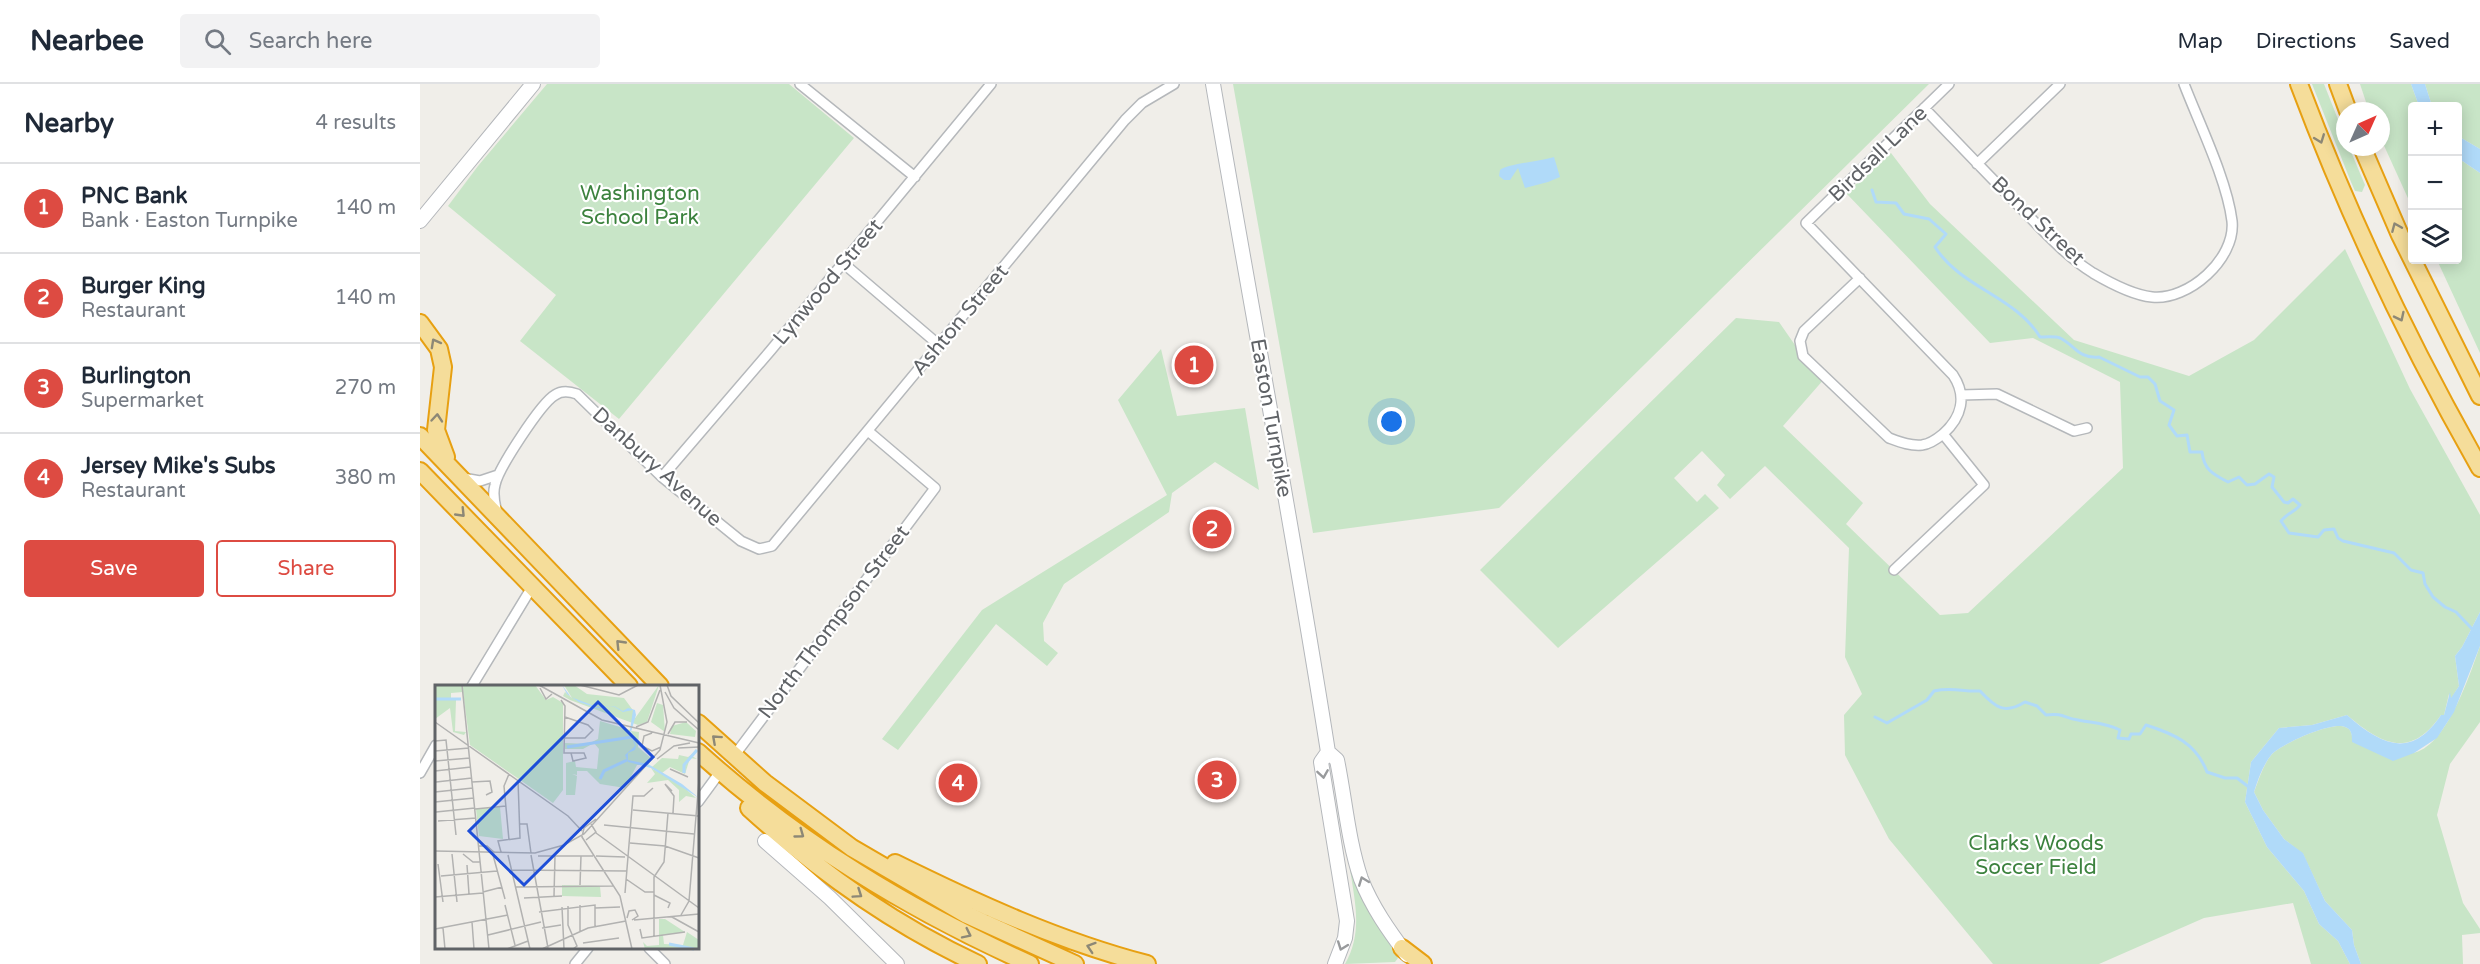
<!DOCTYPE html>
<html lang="en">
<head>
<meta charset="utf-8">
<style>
  body { margin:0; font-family:"Varela Round",sans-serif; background:#f2f2f3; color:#1f2937 }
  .controls { position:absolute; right:18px; top:18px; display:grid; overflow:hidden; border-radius:6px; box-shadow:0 3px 15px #0003 }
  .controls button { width:54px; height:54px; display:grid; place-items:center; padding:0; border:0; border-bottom:2px solid #e0e1e3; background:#fff; color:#1f2937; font:30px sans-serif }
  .compass { position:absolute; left:1916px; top:18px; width:54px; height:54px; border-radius:50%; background:#fff; box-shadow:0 3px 15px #0003; rotate:45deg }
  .you { position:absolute; left:972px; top:338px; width:21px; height:21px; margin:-15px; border:4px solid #fff; border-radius:50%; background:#1a73e8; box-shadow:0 0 0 9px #1a73e833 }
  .badge { display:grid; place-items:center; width:39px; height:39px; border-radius:50%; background:#dd4b42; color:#fff; font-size:20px; font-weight:700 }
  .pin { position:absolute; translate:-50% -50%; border:3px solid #fff; box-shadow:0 2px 6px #0006 }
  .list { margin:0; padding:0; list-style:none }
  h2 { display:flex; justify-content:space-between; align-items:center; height:78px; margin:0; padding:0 24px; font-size:26px }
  h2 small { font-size:20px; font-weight:400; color:#747a83 }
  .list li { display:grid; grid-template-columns:39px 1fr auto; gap:18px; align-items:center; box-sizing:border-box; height:90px; padding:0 24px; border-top:2px solid #e0e1e3 }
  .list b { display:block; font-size:22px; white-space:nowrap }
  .list p { margin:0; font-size:20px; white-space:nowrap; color:#747a83 }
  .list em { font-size:20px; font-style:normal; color:#747a83 }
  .actions { display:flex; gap:12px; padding:18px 24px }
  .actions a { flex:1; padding:14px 0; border:2px solid #dd4b42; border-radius:6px; text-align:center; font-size:21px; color:#dd4b42 }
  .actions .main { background:#dd4b42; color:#fff }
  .icon { flex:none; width:33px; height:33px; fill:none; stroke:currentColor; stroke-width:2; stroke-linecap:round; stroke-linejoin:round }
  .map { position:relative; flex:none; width:2060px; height:880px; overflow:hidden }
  header { display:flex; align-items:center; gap:36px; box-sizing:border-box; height:84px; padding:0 30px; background:#fff; border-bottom:2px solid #e0e1e3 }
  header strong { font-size:28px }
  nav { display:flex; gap:33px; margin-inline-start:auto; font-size:21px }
  .search { width:420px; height:54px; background:#f2f2f3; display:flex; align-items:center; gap:15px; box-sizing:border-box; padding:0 21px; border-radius:6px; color:#747a83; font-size:22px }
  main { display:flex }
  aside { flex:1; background:#fff }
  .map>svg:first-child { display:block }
</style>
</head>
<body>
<header>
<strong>Nearbee</strong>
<div class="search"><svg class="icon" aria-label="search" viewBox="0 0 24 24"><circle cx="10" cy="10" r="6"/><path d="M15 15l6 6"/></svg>Search here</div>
<nav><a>Map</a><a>Directions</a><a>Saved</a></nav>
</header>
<main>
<aside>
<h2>Nearby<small>4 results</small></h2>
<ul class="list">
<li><span class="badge">1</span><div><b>PNC Bank</b><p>Bank · Easton Turnpike</p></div><em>140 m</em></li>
<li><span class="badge">2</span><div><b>Burger King</b><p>Restaurant</p></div><em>140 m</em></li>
<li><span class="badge">3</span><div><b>Burlington</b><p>Supermarket</p></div><em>270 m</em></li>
<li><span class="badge">4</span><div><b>Jersey Mike's Subs</b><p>Restaurant</p></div><em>380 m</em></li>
</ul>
<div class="actions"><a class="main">Save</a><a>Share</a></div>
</aside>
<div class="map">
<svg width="2060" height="880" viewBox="0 0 2060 880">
  <rect width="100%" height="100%" fill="#f0eee9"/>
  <path fill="#c8e5c7" d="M127,0H369L434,54L199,335L100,257L136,211L28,122L58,82Z
    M813,0H1509L1079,424L893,449Z
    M1892,0H1904L1925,53V63H1929L1945,101L1942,108L1935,107L1931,98Z
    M1940,0H1991L1999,22H1992V123L1961,55V27H1949Z
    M2005,0H2060V65L2038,52V22H2012Z
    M1471,69L1510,120L1654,256L1769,292L1834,256L1925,165L1990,305L2060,431V528L2042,563L2035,572L2039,602L2031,615L2029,610L2024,631H2021C1990,676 1961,660 1927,631L1892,641L1859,644L1831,678L1825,718L1847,763L1884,807L1899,840L1918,857L1930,880H1891L1873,819L1784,834L1679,880H1573L1469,755L1425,671L1424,631L1442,610L1425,573L1429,464L1345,382L1310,415L1297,401L1305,391L1282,367L1254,394L1277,418L1285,410L1299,424L1138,564L1060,486L1316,234L1359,238L1377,264L1405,294L1363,342L1443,419L1426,440L1520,531L1548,529L1703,384L1700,298L1613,254L1570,259L1426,109Z
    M2038,74L2060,89V269L2017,176H2038Z
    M741,265L757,332L825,324L839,406L795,378L752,409L749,428L644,500L623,539L624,557L638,569L627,582L576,540L478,666L462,655L562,526L747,411L698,316Z
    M2060,562V638L2030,680L2017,731L2043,819L2060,845V849L2042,851L2043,880H1941L1934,861L1932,846L1905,817L1883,770L1864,755L1843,726L1834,708C1839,695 1843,681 1852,670C1862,660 1912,637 1925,643C1932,645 1932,652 1933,658C1948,664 1976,671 1992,669C2026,665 2050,590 2060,562Z
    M932,784L953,832L978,874L975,878L925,880C943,848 935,819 930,785Z"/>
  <path fill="#b0daf9" d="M1991,0H2005L2012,22H1999Z
    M2038,52L2060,65V89L2038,74Z
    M1134,73L1140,93L1128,98L1105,104L1098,84L1090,96H1084L1079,92L1080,86C1087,80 1122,77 1134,73Z
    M2060,528V562L2034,628L2017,654L1994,669L1973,677L1932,658C1932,652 1932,645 1925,643C1912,637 1862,660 1852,670C1843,681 1838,695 1834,708L1843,726L1864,755L1883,769L1905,817L1932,846L1934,861L1941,880H1930L1918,857L1899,840L1884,807L1847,763L1825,718L1831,678L1859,644L1892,641L1927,631C1961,661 1991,676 2021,631H2024L2030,608L2031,614L2039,602L2035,572L2042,563Z"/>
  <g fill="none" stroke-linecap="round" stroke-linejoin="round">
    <path stroke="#b0daf9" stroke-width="3" d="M1452,106L1456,118L1476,119L1484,130L1509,135L1526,150L1515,163C1541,204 1595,212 1620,253C1625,253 1635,252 1640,254C1655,261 1658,275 1679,273L1720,293H1728L1735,300L1740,317L1754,326L1749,341L1757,352L1767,351L1770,368H1782C1784,386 1793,390 1808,398L1819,393L1827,401L1835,400L1849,390L1854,393L1852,403L1864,418L1868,419L1873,415L1880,421C1875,428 1867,429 1861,437L1869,449L1898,453L1904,446L1914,445L1918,454L1923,457L1974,469L1991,486L2003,489L2005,500L2013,513L2025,523L2036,528L2054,547
      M1455,633L1467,639L1507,616L1514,607C1533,603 1543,608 1560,607C1575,623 1584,631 1605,618L1617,622L1626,631C1645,629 1643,634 1658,636C1673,639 1686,639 1700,646L1698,654L1709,655L1711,650H1720L1726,641C1754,650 1776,659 1787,688L1805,694H1817L1830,704"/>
    <defs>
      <path id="street" d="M380,0L495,93
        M1504,24C1535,56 1565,88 1596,119C1620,143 1644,171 1673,189C1690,199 1712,211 1732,213C1768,217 1816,175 1812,137C1807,96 1779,39 1764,0
        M1557,80L1640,0
        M423,179L519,261
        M1440,194L1384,247L1380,257L1383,272L1469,354C1480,358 1490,362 1502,361C1510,360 1517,355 1523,350C1542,333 1547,312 1533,291L1386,139L1529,0
        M1541,311L1577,310L1654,347L1667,344
        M242,393L351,266L571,0
        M43,394L60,397L78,391
        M77,429C75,420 72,411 75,401C78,385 121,319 135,311C142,306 149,307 157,310L242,393L321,457L339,465L352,462L705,36L722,19L754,0
        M1474,486L1564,401L1523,350
        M52,602L112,503
        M314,672L515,404L448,347
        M0,689L16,661
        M278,718L300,688
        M229,864L245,880
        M155,880L168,864"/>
      <path id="secondary" d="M793,0C831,223 873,445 908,668L917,676C925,715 928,757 941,795C952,823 969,847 987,871
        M0,137L113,0
        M908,668L901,678L927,837L925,854L915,880
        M345,757L410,814L477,880"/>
      <path id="highway" d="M1879,0C1929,133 1990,261 2060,384
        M1918,0L1928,27
        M1942,63L1980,151L2060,312
        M0,239L19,265L23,283L16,346L26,373
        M0,352L240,602
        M0,387L209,602
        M278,639L345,699L432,764L547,831L655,880
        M278,668C378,758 487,825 610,880
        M329,724C397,786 474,841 558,880
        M475,779C556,819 639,857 727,880
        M982,864L1003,880"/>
    </defs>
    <use href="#street" stroke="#b5b8bb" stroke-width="12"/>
    <use href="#secondary" stroke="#b4b7bb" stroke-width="16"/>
    <use href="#highway" stroke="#e7a012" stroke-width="20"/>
    <use href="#street" stroke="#fff" stroke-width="9"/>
    <use href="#secondary" stroke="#fff" stroke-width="14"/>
    <use href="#highway" stroke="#f5dd9a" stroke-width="16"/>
  </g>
  <defs><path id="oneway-chevron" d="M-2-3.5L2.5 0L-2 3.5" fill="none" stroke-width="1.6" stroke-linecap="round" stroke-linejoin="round" transform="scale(1.5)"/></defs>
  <g stroke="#8d8876">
    <use href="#oneway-chevron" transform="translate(1900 55) rotate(69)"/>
    <use href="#oneway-chevron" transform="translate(1976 143) rotate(-113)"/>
    <use href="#oneway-chevron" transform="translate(1980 233) rotate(64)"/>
    <use href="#oneway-chevron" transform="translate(15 259) rotate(-119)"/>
    <use href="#oneway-chevron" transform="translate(17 334) rotate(-85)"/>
    <use href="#oneway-chevron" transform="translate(41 429) rotate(46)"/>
    <use href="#oneway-chevron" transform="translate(200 560) rotate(-134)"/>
    <use href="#oneway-chevron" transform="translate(296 655) rotate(-138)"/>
    <use href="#oneway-chevron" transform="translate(380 750) rotate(36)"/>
    <use href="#oneway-chevron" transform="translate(438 810) rotate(34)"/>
    <use href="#oneway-chevron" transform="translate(547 850) rotate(26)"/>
    <use href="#oneway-chevron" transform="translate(671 863) rotate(-162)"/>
  </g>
  <g stroke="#989a9c">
    <use href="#oneway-chevron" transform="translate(903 690) rotate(81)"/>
    <use href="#oneway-chevron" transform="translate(943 797) rotate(-111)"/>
    <use href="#oneway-chevron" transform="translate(922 862) rotate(110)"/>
  </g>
  <g text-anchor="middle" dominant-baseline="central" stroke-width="4.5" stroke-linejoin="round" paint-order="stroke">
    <g font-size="21" fill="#606367" stroke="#fff">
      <text transform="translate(1458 70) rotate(-44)">Birdsall Lane</text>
      <text transform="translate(1618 137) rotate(43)">Bond Street</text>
      <text transform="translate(408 198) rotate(-50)">Lynwood Street</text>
      <text transform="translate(540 236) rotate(-50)">Ashton Street</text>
      <text transform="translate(851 334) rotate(80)">Easton Turnpike</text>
      <text transform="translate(237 383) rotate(42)">Danbury Avenue</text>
      <text transform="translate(414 538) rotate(-53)">North Thompson Street</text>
    </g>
    <g font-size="21" fill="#3c823e" stroke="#fff">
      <text x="220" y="109">Washington<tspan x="220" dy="24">School Park</tspan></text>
      <text x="1616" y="759">Clarks Woods<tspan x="1616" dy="24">Soccer Field</tspan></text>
    </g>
  </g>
  <g transform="translate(15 601)">
    <rect width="264" height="264" fill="#f0eee9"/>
    <path d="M0,0H100L111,15L118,12L128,18V105L118,118L35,60L28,7L16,8V15H21L20,46L31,47L29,50L18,47L15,23L0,34ZM129,0H139L152,9L189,13L200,28L198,36L224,0L212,37L203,40L135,15L128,11L130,7L137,13ZM222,18L228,20L230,47L216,37ZM165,36L195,45L197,54L199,55L196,46L204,47L203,62L217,74L210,80L193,76L210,80H202L190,103L165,99L152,86H142V90L137,89L142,91L140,110H131V78L140,76L141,82L162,84L164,64L159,58L148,64H130V58L153,59L163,54ZM251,37L261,46L260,52L235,49L237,41ZM260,67L257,71L262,74L255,73L250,89L235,82L227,88L217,82L227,73L243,74L244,70L253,72ZM216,83L246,100L261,113L251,111L244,117V105L233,95L212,98L220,89ZM65,122L68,154L44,151L41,124ZM127,200L165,201L166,212L127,211ZM224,234H230L250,247L228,250L229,259L248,260L252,247L264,255V264H210L208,257L212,261L224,260Z" fill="#c8e5c7"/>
    <path d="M127,0L136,12L162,22L179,21L188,26L193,23L200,25L201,30L196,47L201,61L200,65L193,68V75L213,79L247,99L264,113L216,83L193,77L190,70L200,61L195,45L198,25L188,27L178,21L162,23L144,17L132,9Z" fill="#b0daf9"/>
    <path fill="none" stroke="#b0daf9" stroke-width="3" d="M0,14H26M132,62L197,52M249,88V80L262,65M165,94L169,86L192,75M234,259L259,264"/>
    <path fill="none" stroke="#b2b2b1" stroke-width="1.5" d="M27,0L54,264M104,0L167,35L264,58M145,0L184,10L203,0M232,0L236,11L264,38M105,3L111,14L117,9M230,7L239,23L264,45M126,15L130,21L129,68H149L151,73L138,76L136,68M0,37L133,131L147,146M201,42L213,37L225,5M217,48L209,51L207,61L217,66L226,62M233,49L240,37H252M130,53H150L158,45L153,40L130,32M0,56L11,55L21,150M243,63L264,62M0,66L34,63M222,74L239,61L255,58M0,76L35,73M235,84L253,92M0,86L36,82M74,89L69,101L74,155M1,97L37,93M37,97L55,96L57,107L51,110M237,106L230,99L239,111L238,128M0,107L38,103M0,117L39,113M40,124L71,121M198,125L264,131M1,127L40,123M161,134L149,143L147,152L185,211L197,264M3,136L41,133M84,139H92L96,168M169,140L259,149M161,148L264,223M151,155L161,147L156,139M195,158L230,161L264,173M44,161H52L60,168M0,166L100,168L129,160L149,149L225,65L232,37L225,0M66,167L63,156L85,153L83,95M17,169L22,217M28,169L38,177H45M58,170L70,214M73,170L95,264M96,170L113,263M103,171H158M161,171L190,172M3,179L8,217M32,180L34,209M76,185L192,186M6,191L62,186M191,194L210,207H219M145,200L146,171M81,202L178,201M48,207L67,202M190,208L198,111H209L218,103M219,210L235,218L233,223M119,211L120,171M0,212L48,208M89,213L127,211M70,220L80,260M145,220V246M133,221V240L142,261L138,264M127,222L129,264M160,223L185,222M104,227L160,220V241M246,230L254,216L264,95M237,232L264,247M192,233L194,226L200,225L203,231L197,235M199,235L264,229M37,237L39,264M8,243L10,264M107,243L126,240M0,244L73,230M205,244L207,253L250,247M53,250L106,237M219,252V192L229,177L233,128M148,258L184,253M72,264L93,256M107,264L153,243L191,236"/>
    <path fill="#1d4ed8" fill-opacity="0.15" stroke="#1d4ed8" stroke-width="3" d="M163,17L218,72L89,200L34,146Z"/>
    <rect width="264" height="264" fill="none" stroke="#606367" stroke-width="3"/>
  </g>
</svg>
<div class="controls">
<button>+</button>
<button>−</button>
<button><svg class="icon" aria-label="layers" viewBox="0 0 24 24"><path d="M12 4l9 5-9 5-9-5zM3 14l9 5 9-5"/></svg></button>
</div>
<svg class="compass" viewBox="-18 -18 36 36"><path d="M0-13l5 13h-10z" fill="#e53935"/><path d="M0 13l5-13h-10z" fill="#747a83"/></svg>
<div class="you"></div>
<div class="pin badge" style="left:774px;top:281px">1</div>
<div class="pin badge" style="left:792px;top:445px">2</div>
<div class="pin badge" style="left:797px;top:696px">3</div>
<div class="pin badge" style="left:538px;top:699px">4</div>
</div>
</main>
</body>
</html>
